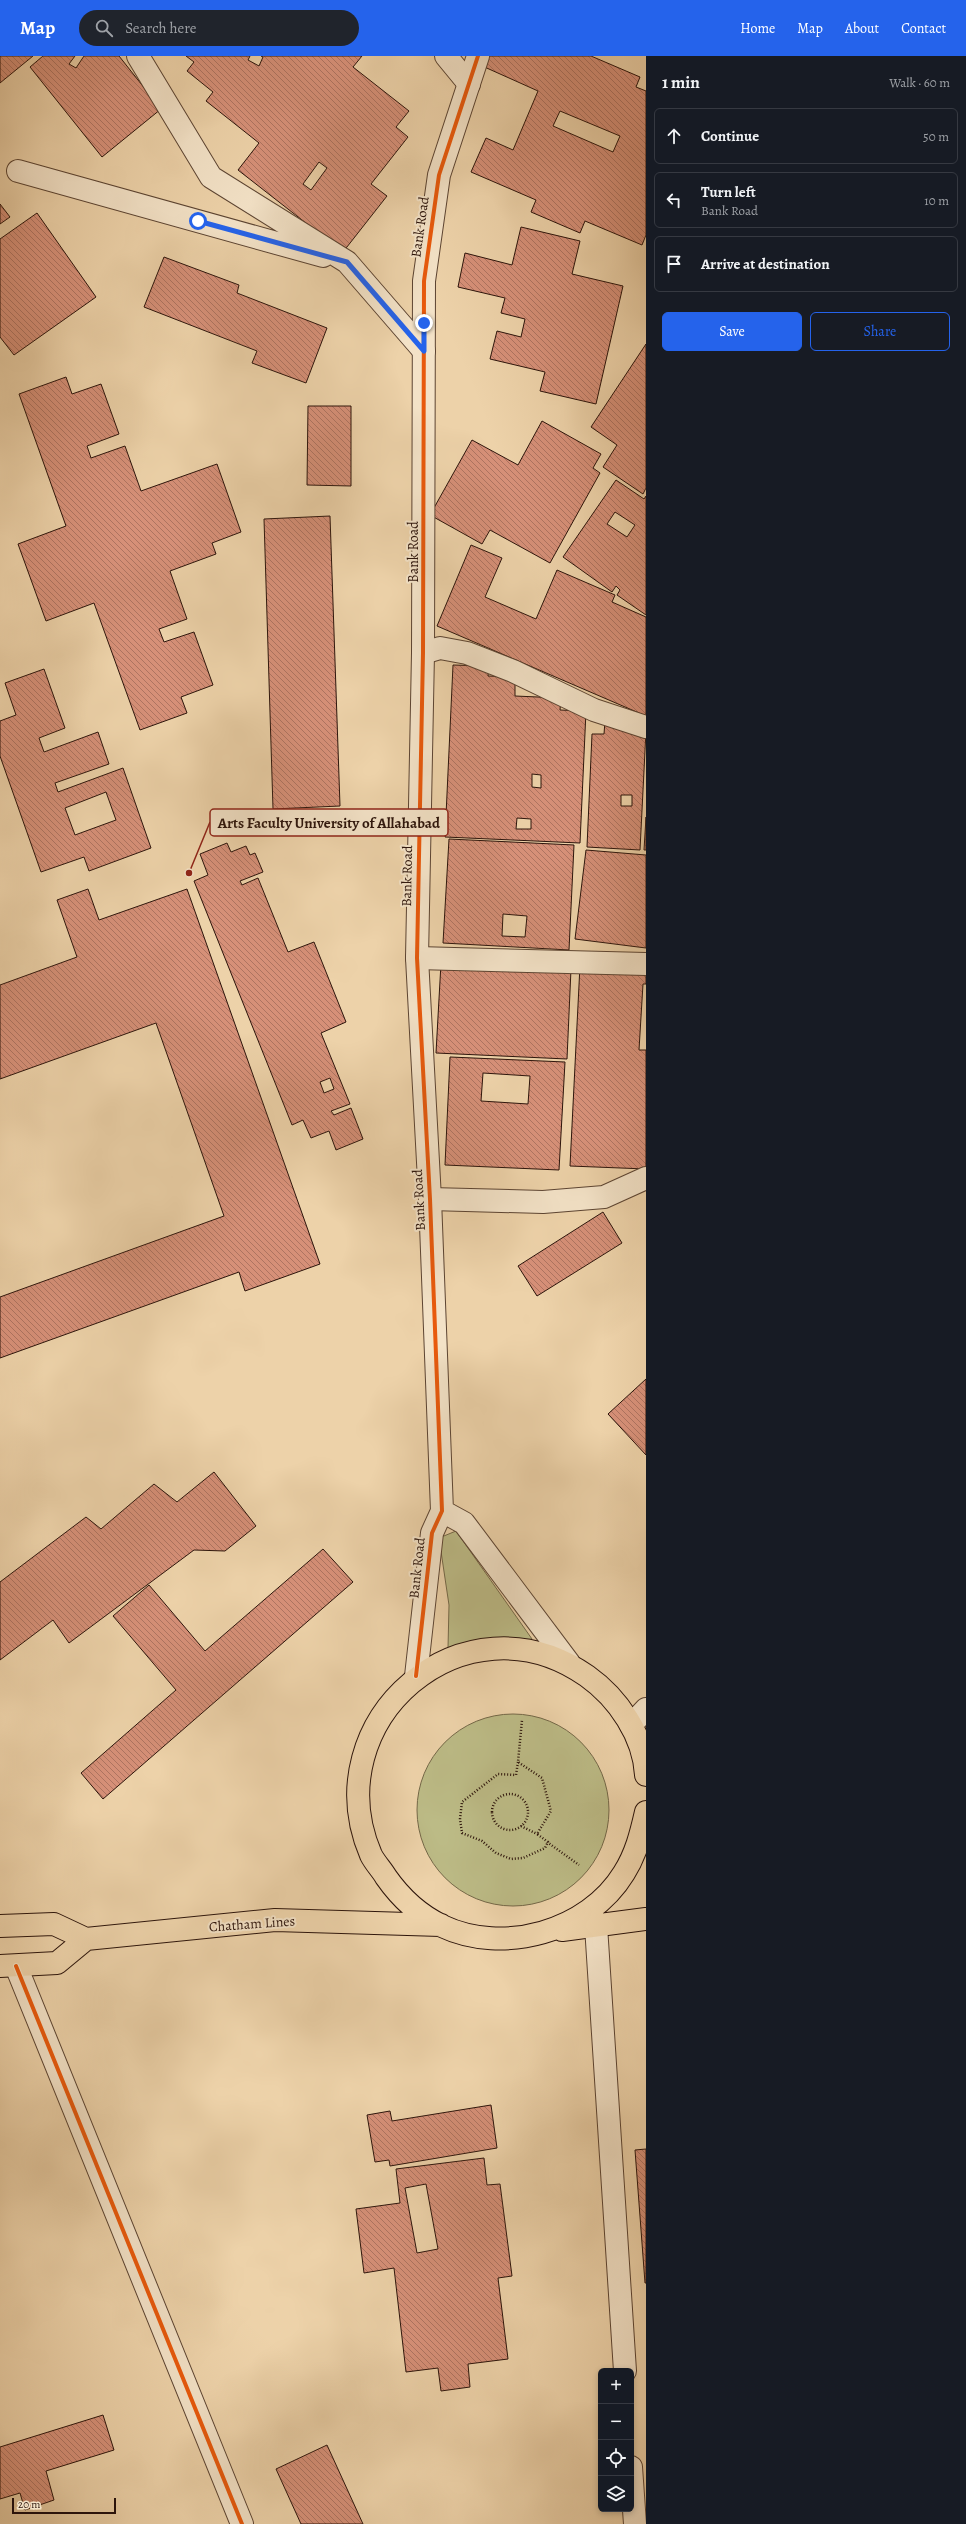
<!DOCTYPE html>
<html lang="en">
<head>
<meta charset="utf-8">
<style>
  body { margin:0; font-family:Alegreya,serif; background:#20242c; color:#f1f3f6 }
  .controls { position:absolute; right:12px; bottom:12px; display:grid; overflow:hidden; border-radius:6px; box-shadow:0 2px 6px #0003 }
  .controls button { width:36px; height:36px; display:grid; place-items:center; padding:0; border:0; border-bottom:1px solid #363941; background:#171b24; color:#f1f3f6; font:20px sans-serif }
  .scale { position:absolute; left:12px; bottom:10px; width:104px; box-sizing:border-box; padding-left:4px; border:2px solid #2c140b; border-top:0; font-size:11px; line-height:14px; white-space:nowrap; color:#2c140b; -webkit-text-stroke:3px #f3e2c7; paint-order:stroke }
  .stop { position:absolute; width:12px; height:12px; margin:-9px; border:3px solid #2563eb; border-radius:50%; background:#fff }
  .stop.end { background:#2563eb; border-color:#fff; box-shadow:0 1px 4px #0008 }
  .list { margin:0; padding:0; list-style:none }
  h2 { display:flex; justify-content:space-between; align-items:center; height:52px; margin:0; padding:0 16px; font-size:17px }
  h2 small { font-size:13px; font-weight:400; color:#9ea1a6 }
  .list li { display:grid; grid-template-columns:26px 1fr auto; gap:12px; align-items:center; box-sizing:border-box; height:56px; margin:0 8px 8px; padding:0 8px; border:1px solid #363941; border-radius:6px }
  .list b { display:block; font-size:15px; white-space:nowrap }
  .list p { margin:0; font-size:13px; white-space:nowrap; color:#9ea1a6 }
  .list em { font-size:13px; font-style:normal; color:#9ea1a6 }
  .actions { display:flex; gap:8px; padding:12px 16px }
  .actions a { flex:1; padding:9px 0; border:1px solid #2563eb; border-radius:6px; text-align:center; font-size:14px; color:#2563eb }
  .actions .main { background:#2563eb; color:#fff }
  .icon { flex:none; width:22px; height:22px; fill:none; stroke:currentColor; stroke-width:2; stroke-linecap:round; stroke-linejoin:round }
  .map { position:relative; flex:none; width:646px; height:2468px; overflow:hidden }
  header { display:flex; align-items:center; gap:24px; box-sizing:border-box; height:56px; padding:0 20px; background:#2563eb; color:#fff }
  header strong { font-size:19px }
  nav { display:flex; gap:22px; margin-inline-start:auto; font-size:14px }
  .search { width:280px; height:36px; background:#20242c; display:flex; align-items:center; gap:10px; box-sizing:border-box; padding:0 14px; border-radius:22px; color:#9ea1a6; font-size:15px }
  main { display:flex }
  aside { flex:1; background:#171b24 }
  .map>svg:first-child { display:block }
</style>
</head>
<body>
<header>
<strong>Map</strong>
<div class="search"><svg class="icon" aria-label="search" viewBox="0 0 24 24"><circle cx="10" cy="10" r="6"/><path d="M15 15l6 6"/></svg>Search here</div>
<nav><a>Home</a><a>Map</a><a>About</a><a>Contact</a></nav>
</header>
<main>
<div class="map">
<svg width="646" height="2468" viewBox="0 0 646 2468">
  <defs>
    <pattern id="building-back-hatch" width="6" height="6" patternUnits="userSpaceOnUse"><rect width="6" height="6" fill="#d69078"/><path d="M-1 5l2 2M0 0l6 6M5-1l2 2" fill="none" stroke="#ae7461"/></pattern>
  </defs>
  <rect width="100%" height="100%" fill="#edd2a9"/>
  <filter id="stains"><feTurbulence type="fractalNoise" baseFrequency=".005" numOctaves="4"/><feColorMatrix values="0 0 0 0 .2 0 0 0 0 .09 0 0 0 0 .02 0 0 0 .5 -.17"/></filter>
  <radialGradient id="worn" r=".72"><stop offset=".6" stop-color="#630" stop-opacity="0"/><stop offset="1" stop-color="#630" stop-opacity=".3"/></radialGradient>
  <path fill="#bcbb86" stroke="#746848" d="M456,1475L532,1583L457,1596L448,1592L449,1549L439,1482Z
    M417 1754a96 96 0 1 1 192 0a96 96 0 1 1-192 0Z"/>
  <path fill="url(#building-back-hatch)" stroke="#2c140b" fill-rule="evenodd" d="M0,0H33L0,27Z
    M43,0H75L69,8L76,12L84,0H119L161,53L102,101L30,11Z
    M186,0H250L248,4L259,10L263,1L261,0H362L353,11L409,55L396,71L408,81L371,128L387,140L343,196L238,114L259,87L206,45L213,36L187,15L194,6ZM319,106L327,112L311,134L303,128Z
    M484,0H591L640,21L636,31L646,35V179L642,189L585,165L580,177L531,156L536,144L471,116L486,82L513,94L538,35L480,9ZM560,55L620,80L613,96L553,70Z
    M0,148L10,161L0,168Z
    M37,157L96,241L14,299L0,281V183Z
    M521,171L580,185L572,218L623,230L596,348L540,335L545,316L490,303L497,275L521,281L525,263L501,257L505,242L458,231L465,197L512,209Z
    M164,201L239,229L237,237L327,272L306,327L252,307L257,295L144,251Z
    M646,288V432L643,438L603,411L617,389L591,371Z
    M66,321L72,338L101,328L119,378L87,390L91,402L125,390L141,435L217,408L241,476L212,487L216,498L170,515L187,563L159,573L164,586L194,576L213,629L181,641L187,657L140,674L94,547L46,565L18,488L66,470L19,338Z
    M308,350H351V430L307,429Z
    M542,365L601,398L593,412L600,417L550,507L490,474L482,488L430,459L472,384L518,409Z
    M616,424L644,443L646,440V559L617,539L620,534L616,530L612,536L563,501ZM615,456L635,469L627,481L607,468Z
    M330,460L340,750L273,753L264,463Z
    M471,489L502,502L485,541L536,563L557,514L615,539L612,546L646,561V660L437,570Z
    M453,609L489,610L488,620L515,621V640L561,642L560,654L586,655L580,787L445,781ZM532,718L541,719V732L532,731ZM517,762L531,763V773H516Z
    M44,613L65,672L39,682L44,696L98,676L109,708L55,727L58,736L123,712L151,792L89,815L84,801L41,816L0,700V665L16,659L5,627ZM106,736L116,764L75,779L65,752Z
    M605,665L646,675L640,794L587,791L592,678H604ZM621,739H632V750H621Z
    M646,761V794H644Z
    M449,783L574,789L569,894L443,887ZM503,858L527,860L525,881L502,880Z
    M227,787L231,796L246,790L250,799L255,797L263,816L240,825L242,829L258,822L288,896L314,886L346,966L321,977L350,1048L331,1055L334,1059L351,1052L363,1083L336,1094L329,1075L311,1082L303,1064L292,1069L194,825L208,819L200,798ZM330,1022L334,1033L324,1037L320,1026Z
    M586,794L646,799V892L575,883Z
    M88,833L99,864L187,833L320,1208L245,1235L239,1216L0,1302V1241L224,1160L156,967L0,1023V929L77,901L57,844Z
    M441,907L571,913L567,1003L436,997Z
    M580,909L646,912V928H643L639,994H646V1113L570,1110Z
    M450,1001L565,1006L559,1114L445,1109ZM483,1017L530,1020L528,1048L481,1045Z
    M603,1156L622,1187L537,1240L518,1210Z
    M646,1323V1399L608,1358Z
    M214,1416L256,1470L225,1495L194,1494L69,1587L53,1564L0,1604V1526L86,1461L101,1473L154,1428L177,1446Z
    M323,1493L353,1526L103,1743L81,1717L176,1634L113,1560L149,1529L205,1595Z
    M491,2049L497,2092L390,2110L389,2104L375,2106L367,2059L390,2055L392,2065Z
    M646,2093V2227H645L635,2094Z
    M484,2102L487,2129L500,2128L512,2220L498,2222L508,2303L468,2308L470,2331L441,2335L438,2312L406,2316L394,2212L364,2217L356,2153L400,2147L396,2113ZM426,2128L438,2193L417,2197L405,2132Z
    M103,2359L114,2394L46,2415L54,2444L25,2454L20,2437L0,2443V2391Z
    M327,2389L363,2468H301L276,2413Z"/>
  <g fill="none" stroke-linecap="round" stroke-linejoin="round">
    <defs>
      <path id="minor" d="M138,0L211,121L347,206L424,295
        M446,0L469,28
        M18,115L323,200
        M423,597L440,592L467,597L513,615L594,654L646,671
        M417,902L646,908
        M430,1143L543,1146L604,1141L646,1122
        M631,1669L646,1653
        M596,1870L625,2315
        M16,1910L242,2468
        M631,2411L635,2468"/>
      <path id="tertiary" d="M442,1455L464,1467L569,1607
        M416,1620L432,1477L442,1455L430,1143L417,902L423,597L424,225L439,119L478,0"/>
      <path id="trunk" d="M646,1719C644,1680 618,1642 587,1620C465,1534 313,1664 371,1799C375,1807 382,1814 386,1821C400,1841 419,1859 442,1870C503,1899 588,1876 624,1817C636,1798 641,1778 646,1756
        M0,1870L54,1868L86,1883L275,1864L441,1869
        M562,1874L646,1863
        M0,1910L57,1907L86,1883"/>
    </defs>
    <use href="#minor" stroke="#5c4432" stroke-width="24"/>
    <use href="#tertiary" stroke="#5c4432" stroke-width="24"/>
    <use href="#trunk" stroke="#2c140b" stroke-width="24"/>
    <path stroke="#2c140b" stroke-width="2.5" stroke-dasharray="1 2" stroke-linecap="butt" d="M518,1706L516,1719L498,1718L462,1746L460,1763L462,1777L482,1785L496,1797L511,1803L523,1802L545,1792L548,1786L537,1778L551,1755L542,1722L518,1706L522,1664
      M492 1756a18 18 0 1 1 36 0a18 18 0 1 1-36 0Z
      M521,1770L539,1779
      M547,1786L579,1809"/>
    <use href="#minor" stroke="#f3e2c7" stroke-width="22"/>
    <use href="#tertiary" stroke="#f3e2c7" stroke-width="22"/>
    <use href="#trunk" stroke="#edd2a9" stroke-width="22"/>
    <defs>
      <path id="cycleway" d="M416,1620L432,1477L442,1455L430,1143L417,902L423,597L424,225L439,119L478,0
        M16,1910L242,2468"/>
    </defs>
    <use href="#cycleway" stroke="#f3e2c7" stroke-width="6"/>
    <use href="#cycleway" stroke="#e8590c" stroke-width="4"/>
  </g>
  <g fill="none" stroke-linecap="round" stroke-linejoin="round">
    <path stroke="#2563eb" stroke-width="5" d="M198,165L347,206L424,295V267"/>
  </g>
  <g text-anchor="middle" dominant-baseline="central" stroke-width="4" stroke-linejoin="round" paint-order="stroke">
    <g font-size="14" fill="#2c140b" stroke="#f3e2c7">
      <text transform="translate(420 171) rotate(-82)">Bank Road</text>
      <text transform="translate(413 496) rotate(-90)">Bank Road</text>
      <text transform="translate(407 820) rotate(-89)">Bank Road</text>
      <text transform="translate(419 1144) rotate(-93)">Bank Road</text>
      <text transform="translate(417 1512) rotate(-84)">Bank Road</text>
      <text transform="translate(252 1868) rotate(-4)">Chatham Lines</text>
    </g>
  </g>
  <path fill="none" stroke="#8f2418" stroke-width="1.5" d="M189 817L210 766"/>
  <circle fill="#8f2418" stroke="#f3e2c7" stroke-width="1.5" cx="189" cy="817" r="4"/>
  <rect fill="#f3e2c7" stroke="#8f2418" stroke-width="1.5" x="210" y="753" width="238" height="27" rx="4"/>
  <g font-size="15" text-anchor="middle" font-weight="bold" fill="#2c140b">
    <text x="329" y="772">Arts Faculty University of Allahabad</text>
  </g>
  <rect width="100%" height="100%" filter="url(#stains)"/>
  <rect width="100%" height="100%" fill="url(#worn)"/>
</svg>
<div class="controls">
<button>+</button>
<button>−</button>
<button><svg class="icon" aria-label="locate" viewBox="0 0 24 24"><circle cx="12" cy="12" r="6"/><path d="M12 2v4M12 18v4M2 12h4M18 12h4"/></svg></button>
<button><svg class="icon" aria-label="layers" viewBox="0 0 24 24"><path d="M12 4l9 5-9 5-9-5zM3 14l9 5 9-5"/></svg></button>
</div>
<div class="scale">20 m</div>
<div class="stop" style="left:198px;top:165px"></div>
<div class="stop end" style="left:424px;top:267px"></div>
</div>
<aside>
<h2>1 min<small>Walk · 60 m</small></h2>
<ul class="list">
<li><svg class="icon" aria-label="ahead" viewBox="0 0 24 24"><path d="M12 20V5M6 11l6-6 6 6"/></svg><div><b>Continue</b></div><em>50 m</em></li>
<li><svg class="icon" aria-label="left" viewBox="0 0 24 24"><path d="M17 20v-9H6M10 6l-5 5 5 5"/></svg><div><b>Turn left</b><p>Bank Road</p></div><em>10 m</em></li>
<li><svg class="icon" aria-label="arrive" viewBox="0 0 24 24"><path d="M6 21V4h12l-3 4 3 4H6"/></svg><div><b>Arrive at destination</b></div></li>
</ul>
<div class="actions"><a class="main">Save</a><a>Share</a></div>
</aside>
</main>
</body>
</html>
